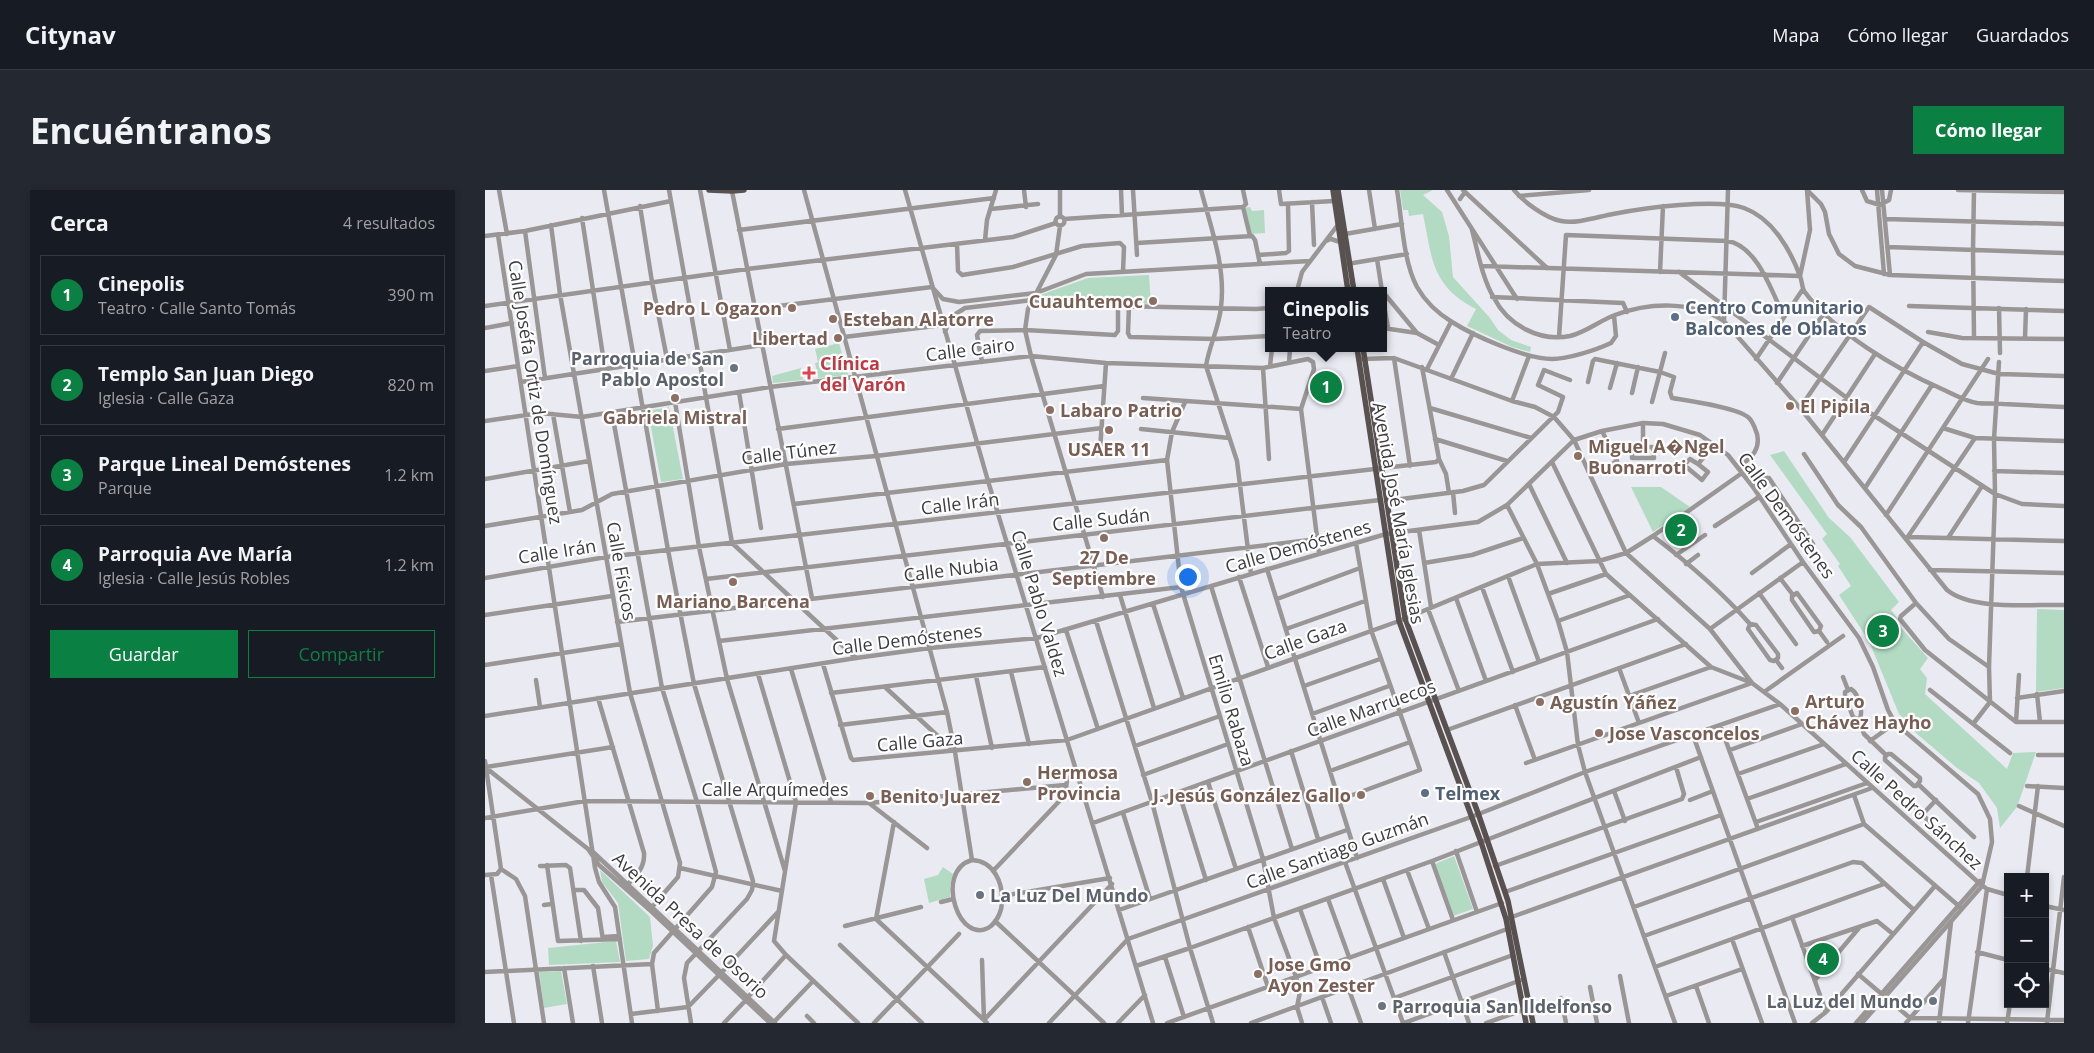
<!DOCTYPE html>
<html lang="es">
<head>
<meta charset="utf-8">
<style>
  body { margin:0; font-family:"Open Sans",sans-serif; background:#242831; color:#f1f3f6 }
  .controls { position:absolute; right:15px; bottom:15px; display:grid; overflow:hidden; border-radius:0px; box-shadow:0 2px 8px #0003 }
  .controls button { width:45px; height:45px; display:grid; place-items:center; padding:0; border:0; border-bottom:1px solid #363941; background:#171b24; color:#f1f3f6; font:25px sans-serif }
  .you { position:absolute; left:702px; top:386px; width:18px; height:18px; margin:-12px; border:4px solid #fff; border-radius:50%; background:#1a73e8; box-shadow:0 0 0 8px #1a73e833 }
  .badge { display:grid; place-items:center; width:32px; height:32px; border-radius:50%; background:#0b8043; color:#fff; font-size:16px; font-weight:700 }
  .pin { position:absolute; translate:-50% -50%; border:2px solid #fff; box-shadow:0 1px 5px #0006 }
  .popup { position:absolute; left:780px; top:97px; width:122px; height:65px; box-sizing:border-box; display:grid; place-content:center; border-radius:0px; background:#171b24; filter:drop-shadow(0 1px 4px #0005); font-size:16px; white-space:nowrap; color:#9ea1a6 }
  .popup b { font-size:19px; color:#f1f3f6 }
  .popup::after { content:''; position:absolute; left:50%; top:100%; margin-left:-10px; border:10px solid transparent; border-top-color:#171b24 }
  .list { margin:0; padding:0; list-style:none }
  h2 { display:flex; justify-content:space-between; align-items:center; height:65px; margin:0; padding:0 20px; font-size:21px }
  h2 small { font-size:16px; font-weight:400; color:#9ea1a6 }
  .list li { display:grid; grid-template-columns:32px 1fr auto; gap:15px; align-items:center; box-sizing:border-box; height:80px; margin:0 10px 10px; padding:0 10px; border:1px solid #363941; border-radius:0px }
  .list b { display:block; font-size:19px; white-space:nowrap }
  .list p { margin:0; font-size:16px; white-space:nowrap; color:#9ea1a6 }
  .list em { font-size:16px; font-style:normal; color:#9ea1a6 }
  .actions { display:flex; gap:10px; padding:15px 20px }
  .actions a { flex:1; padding:11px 0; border:1px solid #0b8043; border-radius:0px; text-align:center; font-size:18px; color:#0b8043 }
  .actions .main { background:#0b8043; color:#fff }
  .icon { flex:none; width:28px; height:28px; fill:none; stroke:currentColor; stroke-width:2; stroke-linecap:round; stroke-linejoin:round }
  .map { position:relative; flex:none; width:1579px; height:833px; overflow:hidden; border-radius:0px }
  header { display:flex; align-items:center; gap:30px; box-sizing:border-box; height:70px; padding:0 25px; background:#171b24; border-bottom:1px solid #363941 }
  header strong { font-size:24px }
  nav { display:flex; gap:28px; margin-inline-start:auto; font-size:18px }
  .intro { display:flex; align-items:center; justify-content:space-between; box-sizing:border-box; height:120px; padding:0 30px }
  h1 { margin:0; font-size:35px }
  .button { padding:12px 22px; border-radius:0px; background:#0b8043; color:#fff; font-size:18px; font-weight:700 }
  main { display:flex; gap:30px; padding:0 30px }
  aside { flex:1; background:#171b24; border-radius:0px; box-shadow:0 2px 8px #0003 }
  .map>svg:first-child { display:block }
</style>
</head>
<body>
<header>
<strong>Citynav</strong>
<nav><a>Mapa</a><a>Cómo llegar</a><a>Guardados</a></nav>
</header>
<div class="intro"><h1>Encuéntranos</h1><a class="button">Cómo llegar</a></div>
<main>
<aside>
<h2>Cerca<small>4 resultados</small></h2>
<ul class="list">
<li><span class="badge">1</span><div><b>Cinepolis</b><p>Teatro · Calle Santo Tomás</p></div><em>390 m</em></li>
<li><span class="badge">2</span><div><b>Templo San Juan Diego</b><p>Iglesia · Calle Gaza</p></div><em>820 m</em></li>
<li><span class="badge">3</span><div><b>Parque Lineal Demóstenes</b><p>Parque</p></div><em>1.2 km</em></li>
<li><span class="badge">4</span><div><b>Parroquia Ave María</b><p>Iglesia · Calle Jesús Robles</p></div><em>1.2 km</em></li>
</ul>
<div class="actions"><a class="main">Guardar</a><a>Compartir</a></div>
</aside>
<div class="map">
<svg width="1579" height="833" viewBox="0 0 1579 833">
  <rect width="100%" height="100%" fill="#eaeaf3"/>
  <path fill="#b3dbc3" d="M915,0H948L938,5L957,22L964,46L968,87L1005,128L1013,140L1026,150L1046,157L1045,162L1027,157L982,136L991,119C946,96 947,68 938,24L924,26L923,20H918Z
    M765,17L767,21L779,20L780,43L765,44L759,18Z
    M664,85L666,114L554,109L555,105L603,88Z
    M354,153L363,185L333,188L330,173L333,172L330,159Z
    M316,178L318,190L288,193L287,186Z
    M184,217L198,289L176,292L163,221Z
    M1299,261L1344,328L1365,347L1414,412L1406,420L1412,428L1410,431L1443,468L1435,479L1442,488L1440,504L1522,579L1528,563L1551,562L1532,617L1515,638L1512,618L1494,593L1472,578L1432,544L1414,524L1384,451L1354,405L1366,396L1353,376L1355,374L1337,349L1342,344L1285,265Z
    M1146,297H1176L1205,317L1168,342Z
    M1552,419L1579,420V498L1551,502Z
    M969,666L988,719L968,726L950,674Z
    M458,677L468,684L465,696V707L444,713L439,689L453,685Z
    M115,680L165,727L168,756L164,769L141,771L133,713L117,692Z
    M131,751L135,772L64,775L63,758Z
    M76,781L82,814L59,818L54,782Z"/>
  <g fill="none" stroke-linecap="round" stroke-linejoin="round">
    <path stroke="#9a9695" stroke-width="4.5" d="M14,0L22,44
      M119,0L183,360L209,494L268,691L267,700L262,709L202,773L199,788L206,833
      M184,0L247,353L371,468
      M215,0L245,160
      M319,0L462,522L470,562L487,670
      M420,0L503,291L668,833
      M539,0L541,17
      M575,0V27
      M636,0L637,25
      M648,0L652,65
      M716,0C726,38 741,77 736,117C734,138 724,156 721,176L752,271L766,384
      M794,0L796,14L849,11
      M884,0L890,39
      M912,0C917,29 918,71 932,97C940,111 954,124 967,132C989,146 1041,169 1067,169C1083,169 1111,160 1126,153L1131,146L1129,126
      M962,0L1032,109
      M978,0L1062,78
      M1029,0C1039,12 1060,28 1076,31C1092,34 1112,27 1128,24C1158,18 1232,8 1259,18C1287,28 1305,59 1315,86C1317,91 1317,97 1319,101C1349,142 1411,179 1457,199C1468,204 1480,211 1492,213C1500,214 1510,213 1518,214C1539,215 1559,216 1579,217
      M1322,0L1336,14L1340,22L1344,44L1354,64L1370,76L1405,85L1579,91
      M1377,0L1382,11L1395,15L1404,10L1406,0
      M1392,0L1399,84
      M1397,0L1405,85
      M1473,0L1579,2
      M247,1L327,408
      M1034,6L1104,0
      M975,9L980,2
      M827,12L829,55
      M155,16L167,92L182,169
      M758,17L765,46
      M506,19L553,14
      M570.5 31a4.5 4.5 0 1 1 9 0a4.5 4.5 0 1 1-9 0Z
      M97,28L120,179
      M579,29L758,17L761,14L758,0
      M1400,29L1579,34
      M66,35L75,104L145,503L195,673L193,687L167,717
      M575,36L571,65L543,119L540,140L546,166L618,407
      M254,40L509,8
      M987,40C993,62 997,88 1009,108C1023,135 1054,152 1085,146C1101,142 1114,131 1130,125C1165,112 1207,111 1239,131L1315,218L1462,400C1488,421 1546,414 1579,415
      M40,41L60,188
      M860,44L917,34
      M13,45L110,678L114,692L130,717L147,833
      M0,46L40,41L186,11
      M500,50L502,30L511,0
      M841,51L846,49L855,52
      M652,53L767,46L770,50L775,74
      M472,54L473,81L477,85L528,77L597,56L635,53L639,57L638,82
      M1402,57L1579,63
      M773,65L801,63L804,61L803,14
      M892,69L897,101
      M862,74L922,64
      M997,76L1315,86L1325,40L1322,0
      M1175,82L1178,16
      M1194,82L1362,208L1510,304L1537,314L1579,316
      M812,101L817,82L852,36
      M898,102L932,143
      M1007,107L1138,113L1142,122
      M898,109L903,138
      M0,116L262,79L528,47L571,33
      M644,116L643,143L645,147L730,149L784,146
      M1424,116L1579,121
      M1514,118L1515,163
      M269,119L447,97L458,109L474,112L551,103L601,84L825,71
      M1239,131L1243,0
      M0,138L27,133
      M898,138L932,143L954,155
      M460,142L466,127L480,118L547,110L633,116L771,119L784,118
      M1443,142L1477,148L1579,149
      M359,147L458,135
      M1074,147L1081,45L1242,51C1272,55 1287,102 1299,127
      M1489,147L1488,60L1489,0
      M1540,148L1541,119
      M909,168L925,276
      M877,169L909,168L1027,211L1050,217L1069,227L1089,250L1141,363L1225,439L1267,493L1041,573
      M1271,169L1318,99
      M497,172L492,145L495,141L540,140L630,145L633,141V116
      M804,173L805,158
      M785,176L787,158
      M778,178L784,269
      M942,179L966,132
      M0,181L33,176
      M966,189L988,143
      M36,192L277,155
      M1103,192L1108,171L1110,169L1175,182L1189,187L1185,202L1187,208C1204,211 1250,217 1263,227C1268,231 1270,238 1272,244C1276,261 1265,268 1253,278
      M1292,193L1339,123
      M1125,198L1132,173
      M254,202L276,338
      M1147,203L1153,177
      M658,208L816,219
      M1027,211L1044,166
      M190,212L214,357L242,489L300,681
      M700,212L687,242L682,270L696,397L778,669L789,728L811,787L815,802L812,817L817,833
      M1167,212L1180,163
      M945,218L1046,248
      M1315,218L1384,117L1438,152L1477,174L1514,184L1579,186
      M127,223L177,498L212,612L231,682L227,697L169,763L167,774L173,821
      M68,224L85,322
      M0,231L55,223L97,227L285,197L546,166L621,173L778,178L823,169L828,172L829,179L816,219L834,363
      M1158,233V258
      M1458,238L1490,248L1579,251
      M293,239L619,196
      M656,239L744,248
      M1117,241L1132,271L1121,278
      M1337,245L1390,164
      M950,249L1022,271
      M1168,257L1169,268H1147V258Z
      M615,260L621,173
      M1319,264L1353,315L1376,337L1431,413L1464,449L1504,477
      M954,269L961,284L964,303
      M1067,272L1121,384L1226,477L1267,493L1295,514L1494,693L1502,699L1523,705
      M1359,272L1438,152
      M1213,274L1223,282L1217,290L1199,275L1205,269L1213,274L1229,255
      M1509,281L1579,283
      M0,289L104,271
      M1044,294L1082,373
      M1268,297L1280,288H1284L1328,354
      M1380,298L1447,195
      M968,302L970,323
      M901,311L978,301L999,295L1073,222L1078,207L1053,195L1059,180L1085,190
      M309,314L682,270
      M1022,315L1052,374L1073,431L1082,462L1093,555L1100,582L1190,833
      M1401,325L1503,169
      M0,336L97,320L127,304L301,274L391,266L617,238
      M1230,336L1274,307
      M934,340L946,417
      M1168,346C1202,372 1237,402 1265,434
      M1423,347L1579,351
      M1422,348L1490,248
      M1463,348L1497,296
      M1191,365L1220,345
      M939,373L987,365L1038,348
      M1201,374L1213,365
      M782,379L872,668
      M1445,380L1579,383
      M1267,383L1306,354
      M1023,386L1054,472
      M754,387L783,477
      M0,388L121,367L951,272L954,269L937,177
      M1295,388L1308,405
      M221,389L895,310
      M726,396L807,659
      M997,397L1028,482
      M1274,403L1311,454
      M1312,403L1336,436L1334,441L1329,442L1307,410V406Z
      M1063,404L1121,384
      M635,405L669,518
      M971,408L1001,491
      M792,409L875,378
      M1431,413L1416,426L1415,429L1440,460L1531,532H1579
      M668,414L698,508
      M943,419L974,501
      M0,425L127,406
      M611,431L667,612L705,758L728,833
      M1073,431L1145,405
      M132,432L833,349
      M1265,434L1271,435L1293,464V468L1289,471L1285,470L1263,439Z
      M801,439L880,411
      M1225,439L1318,372
      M581,440L613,539
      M1334,441L1342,452
      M234,451L696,397
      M1291,470L1297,478
      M338,474L366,568L368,570L582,550L914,431L1052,374L1114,371L1141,363L1168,346L1257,283
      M0,475L136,454
      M1134,478L1154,533
      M306,479L346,612
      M526,482L544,554
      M273,484L311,612L289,751L301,765L373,833
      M491,486L507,558
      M1358,487L1363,500
      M51,490L55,517
      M819,496L895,469
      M401,498L469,561
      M1366,499C1374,504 1379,523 1374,530L1368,527L1360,506V502Z
      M1445,500L1525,563
      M1279,502L1358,446
      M346,503L560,477
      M1552,504L1555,532
      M1144,506L1226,477
      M113,508L159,663C160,678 151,686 141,696
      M1532,508L1579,501
      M1030,515L1050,570
      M827,524L904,496
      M0,526L371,468L445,458L552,448L901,344L993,332L1022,315L1089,250L1117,241L1158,233L1178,234L1215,245L1243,265L1268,297L1318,372L1374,448L1388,477L1403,520L1410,533L1493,604L1505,629L1507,652L1497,696L1377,833
      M1374,530L1379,544L1401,565
      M1531,532L1534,485
      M1488,534L1505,512L1504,477L1510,304L1509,249L1514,172
      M355,535L462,522
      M1235,535L1273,639
      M962,540L1201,454
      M1208,545L1310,833
      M1385,551L1410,533
      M650,556L735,526
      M1245,560L1317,534
      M806,561L833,649
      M1403,564H1406L1435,588V591L1431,596H1429L1400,570V567Z
      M1553,565H1579
      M0,571L16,679
      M0,577L103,659L114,675L167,722L285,833
      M1,577L128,557
      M845,581L925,552
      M592,583L582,589L581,599L589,605L598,603
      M1253,584L1339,554
      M658,585L743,554
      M723,592L751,679
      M1433,594L1489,647
      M1542,596L1579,598
      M1129,601L1140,631
      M694,603L721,690
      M1369,605L1379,634L1475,717
      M1262,609L1361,574
      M854,610L935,580L886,440L871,353
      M1205,610L1228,601
      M384,613L442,658
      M1428,616L1447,634
      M1534,616L1579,636
      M638,623L665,709
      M1437,625L1451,610
      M0,628L100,611L384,613L580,595
      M409,632L391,729L502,833
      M1271,632L1382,593
      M608,633L1173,429
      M107,661L290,833
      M971,661L992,722
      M487,670C509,671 518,693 517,712C517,720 513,730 506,736C475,759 448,681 487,670Z
      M947,671L968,730
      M860,672L918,833
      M62,675L73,751L135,749
      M55,676L81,675L85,678L96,751
      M1010,676L1197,609L1199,604L1191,577
      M195,678L297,701
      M16,679L31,689L40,706L59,833
      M509,680L583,602
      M922,680L944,739
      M0,685L12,684L16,679
      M6,685L29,833
      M1542,687L1553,596
      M898,689L919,748
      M89,700H99L113,718L118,750
      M1020,702L1236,625
      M517,706L625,688
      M843,709L864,767
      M456,712L468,709
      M59,715L67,714
      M1560,716L1579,720
      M1149,717L1379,634
      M815,719L836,778
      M634,720L862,640
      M1307,727L1341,822
      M1024,728L1387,598
      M510,731L619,833
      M360,736L436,717
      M763,737L783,797
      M1159,746L1368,672L1377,673L1429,720
      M118,747L134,746
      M1247,749L1277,833
      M355,755L437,833
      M1317,756L1392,731L1408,744
      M959,762L984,833
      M1492,762L1523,770
      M680,767L699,827
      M497,770L499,830
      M108,776L117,833
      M651,776L705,758L947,671L1216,567
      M1170,777L1399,694
      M79,778L88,833
      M1560,779L1579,783
      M0,782L167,774
      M237,782L293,722
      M1373,784L1425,828L1579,830
      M1135,786L1144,833
      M1330,790L1374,738
      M1211,796L1224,833
      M863,797L876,833
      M1105,797L1112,833
      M1181,806L1257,779
      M263,807L301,765
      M837,807L846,833
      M909,808L1028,765
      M1076,808L1081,833
      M146,824L203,817L234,785
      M322,826L329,833
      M499,830L627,694
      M1562,832L1579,687
      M239,833L261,810
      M288,833L328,791
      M389,833L474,744
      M564,833L643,749L986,627L1100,582L1295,514
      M633,833L660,805
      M682,833L1017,713
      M766,833L1025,738
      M919,833L1039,789
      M1001,833L1041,819
      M1327,833L1341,822L1450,696
      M1371,833L1495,691
      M1421,833L1458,790
      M1454,833L1466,732
      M1483,833L1502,699
      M1522,833L1525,814"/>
    <path stroke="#585150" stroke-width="5.5" d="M224,0L247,1L259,0
      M848,0L863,101
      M853,0L869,101
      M872,158L914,431L996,652L1021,729L1041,833
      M878,158L920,428L993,623L1023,711L1048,833"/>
  </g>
  <g fill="#8d6e63" stroke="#fff" stroke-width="2">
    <circle cx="668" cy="111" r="5"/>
    <circle cx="307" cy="118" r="5"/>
    <circle cx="348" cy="129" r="5"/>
    <circle cx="353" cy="148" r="5"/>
    <circle cx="190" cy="208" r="5"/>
    <circle cx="1305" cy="216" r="5"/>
    <circle cx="565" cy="220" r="5"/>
    <circle cx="624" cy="240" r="5"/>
    <circle cx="1093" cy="266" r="5"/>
    <circle cx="619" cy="348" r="5"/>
    <circle cx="248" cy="392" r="5"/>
    <circle cx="1055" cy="512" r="5"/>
    <circle cx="1310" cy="521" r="5"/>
    <circle cx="1114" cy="543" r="5"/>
    <circle cx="542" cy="592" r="5"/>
    <circle cx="876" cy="605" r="5"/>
    <circle cx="385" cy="606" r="5"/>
    <circle cx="773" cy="784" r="5"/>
  </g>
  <g fill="#5c6f8a" stroke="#fff" stroke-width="2">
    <circle cx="1190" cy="127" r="5"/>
    <circle cx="940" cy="603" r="5"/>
  </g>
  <g fill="#6b7280" stroke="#fff" stroke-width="2">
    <circle cx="249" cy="178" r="5"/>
    <circle cx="495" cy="705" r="5"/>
    <circle cx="1448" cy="811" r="5"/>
    <circle cx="897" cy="816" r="5"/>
  </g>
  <path fill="#e0444e" stroke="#fff" stroke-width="2" d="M321.5 175.5h5v5h5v5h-5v5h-5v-5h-5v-5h5z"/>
  <g text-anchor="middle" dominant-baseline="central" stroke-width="4.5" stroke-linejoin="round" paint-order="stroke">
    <g font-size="18" font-weight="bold" fill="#785e54" stroke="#fff" text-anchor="start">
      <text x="658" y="111" text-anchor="end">Cuauhtemoc</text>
      <text x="297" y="118" text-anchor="end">Pedro L Ogazon</text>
      <text x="358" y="129">Esteban Alatorre</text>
      <text x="343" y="148" text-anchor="end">Libertad</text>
      <text x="1315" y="216">El Pipila</text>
      <text x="575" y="220">Labaro Patrio</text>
      <text x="190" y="227" text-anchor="middle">Gabriela Mistral</text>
      <text x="1103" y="256">Miguel A�Ngel<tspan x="1103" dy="21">Buonarroti</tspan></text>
      <text x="624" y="259" text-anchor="middle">USAER 11</text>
      <text x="619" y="367" text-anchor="middle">27 De<tspan x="619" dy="21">Septiembre</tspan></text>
      <text x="248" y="411" text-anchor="middle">Mariano Barcena</text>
      <text x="1320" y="511">Arturo<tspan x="1320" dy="21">Chávez Hayho</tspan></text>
      <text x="1065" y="512">Agustín Yáñez</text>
      <text x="1124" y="543">Jose Vasconcelos</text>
      <text x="552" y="582">Hermosa<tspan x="552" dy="21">Provincia</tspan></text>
      <text x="866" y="605" text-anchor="end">J. Jesús González Gallo</text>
      <text x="395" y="606">Benito Juarez</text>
      <text x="783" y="774">Jose Gmo<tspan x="783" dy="21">Ayon Zester</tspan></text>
    </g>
    <g font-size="18" font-weight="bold" fill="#4e5e75" stroke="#fff" text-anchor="start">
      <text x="1200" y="117">Centro Comunitario<tspan x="1200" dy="21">Balcones de Oblatos</tspan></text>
      <text x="950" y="603">Telmex</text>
    </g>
    <g font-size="18" fill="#3c3c40" stroke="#fff">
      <text transform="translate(485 159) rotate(-7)">Calle Cairo</text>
      <text transform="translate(51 202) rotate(81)">Calle Joséfa Ortiz de Domínguez</text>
      <text transform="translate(304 262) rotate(-7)">Calle Túnez</text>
      <text transform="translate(475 313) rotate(-7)">Calle Irán</text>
      <text transform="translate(914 323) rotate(80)">Avenida José María Iglesias</text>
      <text transform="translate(1302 325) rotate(54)">Calle Demóstenes</text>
      <text transform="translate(616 329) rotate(-6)">Calle Sudán</text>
      <text transform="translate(813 356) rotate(-16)">Calle Demóstenes</text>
      <text transform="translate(72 361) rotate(-9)">Calle Irán</text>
      <text transform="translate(466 379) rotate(-7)">Calle Nubia</text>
      <text transform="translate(137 381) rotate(80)">Calle Físicos</text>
      <text transform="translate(555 413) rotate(73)">Calle Pablo Valdez</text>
      <text transform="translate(422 449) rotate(-7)">Calle Demóstenes</text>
      <text transform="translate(820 449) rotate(-20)">Calle Gaza</text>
      <text transform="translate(886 518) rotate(-20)">Calle Marruecos</text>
      <text transform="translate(747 520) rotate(73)">Emilio Rabaza</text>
      <text transform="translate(435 551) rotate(-5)">Calle Gaza</text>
      <text x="290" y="599">Calle Arquímedes</text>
      <text transform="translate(1432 619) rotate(42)">Calle Pedro Sánchez</text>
      <text transform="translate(852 660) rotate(-20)">Calle Santiago Guzmán</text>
      <text transform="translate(206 735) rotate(43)">Avenida Presa de Osorio</text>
    </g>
    <g font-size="18" font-weight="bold" fill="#5b616d" stroke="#fff" text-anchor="end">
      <text x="239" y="168">Parroquia de San<tspan x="239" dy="21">Pablo Apostol</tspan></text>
      <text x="505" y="705" text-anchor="start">La Luz Del Mundo</text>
      <text x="1438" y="811">La Luz del Mundo</text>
      <text x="907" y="816" text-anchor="start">Parroquia San Ildelfonso</text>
    </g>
    <g font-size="18" font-weight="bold" fill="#be3a42" stroke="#fff" text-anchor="start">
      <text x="335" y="173">Clínica<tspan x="335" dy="21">del Varón</tspan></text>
    </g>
  </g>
</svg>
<div class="controls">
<button>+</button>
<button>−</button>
<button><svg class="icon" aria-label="locate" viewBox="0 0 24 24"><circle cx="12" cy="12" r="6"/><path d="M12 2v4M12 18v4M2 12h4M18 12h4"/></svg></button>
</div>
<div class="you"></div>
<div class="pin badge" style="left:841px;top:197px">1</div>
<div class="popup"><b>Cinepolis</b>Teatro</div>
<div class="pin badge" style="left:1196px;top:340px">2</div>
<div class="pin badge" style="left:1398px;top:441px">3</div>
<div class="pin badge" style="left:1338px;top:769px">4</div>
</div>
</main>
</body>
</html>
